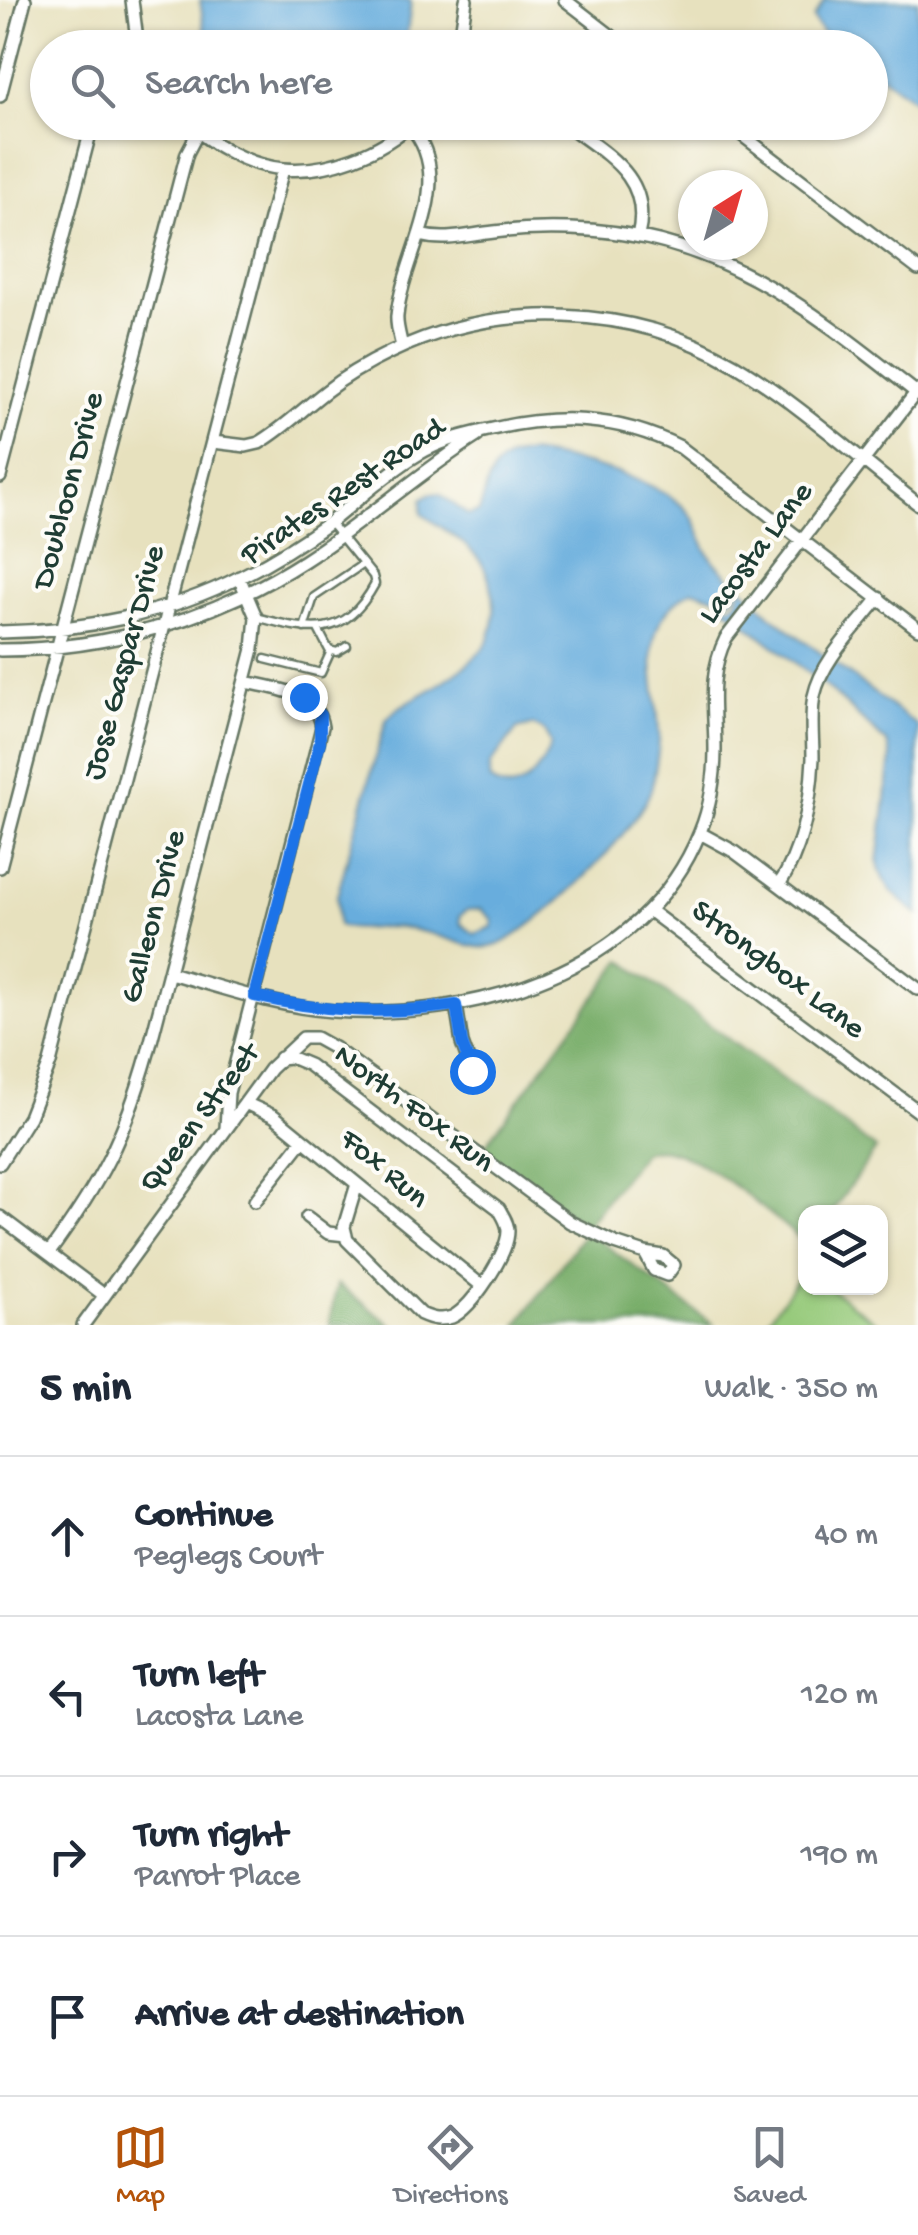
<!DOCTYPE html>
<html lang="en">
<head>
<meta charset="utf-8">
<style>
  body { margin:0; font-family:"Gochi Hand",sans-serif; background:#f6f6f7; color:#1f2937 }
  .controls { position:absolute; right:30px; bottom:30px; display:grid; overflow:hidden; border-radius:20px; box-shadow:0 2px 8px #0004 }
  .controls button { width:90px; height:90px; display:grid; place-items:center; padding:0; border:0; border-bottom:2px solid #e0e1e3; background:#fff; color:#1f2937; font:50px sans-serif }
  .compass { position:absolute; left:678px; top:170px; width:90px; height:90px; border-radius:50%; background:#fff; box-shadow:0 2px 8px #0004; rotate:37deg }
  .stop { position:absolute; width:30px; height:30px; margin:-22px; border:8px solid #1a73e8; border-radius:50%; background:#fff }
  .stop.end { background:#1a73e8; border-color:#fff; box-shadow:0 2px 10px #0008 }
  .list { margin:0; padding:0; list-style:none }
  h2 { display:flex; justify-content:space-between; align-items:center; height:130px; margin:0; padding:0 40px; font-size:42px }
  h2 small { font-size:32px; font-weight:400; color:#747a83 }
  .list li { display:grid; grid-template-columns:65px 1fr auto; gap:30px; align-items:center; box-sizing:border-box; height:160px; padding:0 40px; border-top:2px solid #e0e1e3 }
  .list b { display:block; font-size:38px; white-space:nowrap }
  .list p { margin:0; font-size:32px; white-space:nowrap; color:#747a83 }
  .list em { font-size:32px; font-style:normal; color:#747a83 }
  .icon { flex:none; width:55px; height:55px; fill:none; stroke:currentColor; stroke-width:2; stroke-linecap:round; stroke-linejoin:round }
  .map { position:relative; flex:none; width:918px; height:1325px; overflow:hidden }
  .search { position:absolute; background:#fff; box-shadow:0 2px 8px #0004; left:30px; right:30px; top:30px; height:110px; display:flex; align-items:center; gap:25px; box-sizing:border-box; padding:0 35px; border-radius:55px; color:#747a83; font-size:38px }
  .sheet { height:770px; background:#fff }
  nav { display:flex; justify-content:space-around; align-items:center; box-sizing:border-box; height:140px; border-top:2px solid #e0e1e3; background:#fff; font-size:28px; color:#747a83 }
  nav a { display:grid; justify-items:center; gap:5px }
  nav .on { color:#b45309 }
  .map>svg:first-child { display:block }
</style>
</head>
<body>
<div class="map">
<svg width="918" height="1325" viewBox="0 0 918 1325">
  <rect width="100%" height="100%" fill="#fdfcf7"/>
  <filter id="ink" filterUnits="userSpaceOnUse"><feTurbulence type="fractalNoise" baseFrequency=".01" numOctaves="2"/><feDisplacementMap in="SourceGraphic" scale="20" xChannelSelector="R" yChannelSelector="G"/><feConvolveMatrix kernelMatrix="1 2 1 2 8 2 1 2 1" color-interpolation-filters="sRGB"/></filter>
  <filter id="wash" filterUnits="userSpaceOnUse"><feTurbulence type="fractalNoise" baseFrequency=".0048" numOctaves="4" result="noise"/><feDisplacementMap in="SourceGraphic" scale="40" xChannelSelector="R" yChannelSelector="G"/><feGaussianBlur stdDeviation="2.25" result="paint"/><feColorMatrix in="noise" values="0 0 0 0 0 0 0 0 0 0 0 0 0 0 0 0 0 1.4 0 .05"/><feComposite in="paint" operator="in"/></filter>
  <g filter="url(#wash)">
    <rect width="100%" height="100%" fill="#e7e1be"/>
    <path fill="#97ca7b" stroke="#5b8458" stroke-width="2.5" d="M805,1269L806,1288H829L880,1325H764Z"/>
    <path fill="#79ae6b" stroke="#4c7650" stroke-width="2.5" d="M622,960L876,1149L832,1212H806L805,1243C772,1217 684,1133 643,1152L586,1226L481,1151Z
      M586,1231L714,1325H517Z
      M337,1284L392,1325H329Z"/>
    <path fill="#67addd" stroke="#437588" stroke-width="2.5" fill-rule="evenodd" d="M200,0H410L411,2L407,34L400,47L211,48L205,35Z
      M825,0H918V103L871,68L870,48C845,48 825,44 813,18Z
      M529,453C572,459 667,479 692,517C699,528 701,542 708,553C716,566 730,575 737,589L735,595L727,601L693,590C632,624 657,678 659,733C660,749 655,770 652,786C642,827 535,933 494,946C474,952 448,937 428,933C418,930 408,928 398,927C380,926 353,933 338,925L337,896L386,720C402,701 425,695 444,681C459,671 481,656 489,639C499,615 494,577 477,557C463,540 440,527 422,514V499L431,493L440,494L468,515L479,512C490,479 489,457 529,453ZM533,725L544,731L551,744C542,770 517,803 490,780V765L517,729ZM481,909L493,920L492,927L475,934L461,924L460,916L467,910Z
      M742,587L770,615L918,726V914C899,899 882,888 878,862L891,758L887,743L829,689L720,604L729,606L737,602Z"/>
  </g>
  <g filter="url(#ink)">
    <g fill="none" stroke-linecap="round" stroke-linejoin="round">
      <defs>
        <path id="lane" d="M256,617C309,631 344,641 375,584L373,576L330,523
          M304,628L314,597L363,564
          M318,629L329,650L337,652L347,646
          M265,659L321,673L331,651"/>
        <path id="street" d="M132,0L138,48
          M565,0L627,48
          M459,48L466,0
          M0,96L25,0
          M187,122C212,145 249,166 284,169C328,173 382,152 413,122
          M563,122C605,154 653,176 638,236
          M725,122L918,269
          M419,235C446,242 467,235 494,232C520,229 545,228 571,229C717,233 809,308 918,394
          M402,347C400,337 396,325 397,316C403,253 459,181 410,126
          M213,442L246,446L259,443C283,429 303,409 325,392C345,376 368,363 391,352C499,300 632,304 735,365C800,404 858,458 918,504
          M0,477L93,122
          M0,632C83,631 168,614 242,576C274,560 304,541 333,520C360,498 387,473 417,455C440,441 462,436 488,430C555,414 617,415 680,447L918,629
          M0,650C107,650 214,619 304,561C364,523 417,474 477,436
          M700,833L735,852L918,989
          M0,867L187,153L198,132
          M779,885C803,848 811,802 813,758C813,737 810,716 814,696C822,659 857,627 879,598
          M650,911L918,1111
          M170,973C223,988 278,1007 333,1011C471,1021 644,972 700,832C710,808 715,777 715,750C715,710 707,676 726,638L918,390
          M456,1005L462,1043L472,1071
          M280,1058L290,1057L309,1065L499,1209C503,1216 508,1223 508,1231C508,1254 472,1308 452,1317C441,1321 432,1319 421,1314L347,1240L344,1227L357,1184
          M245,1103L274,1116L482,1286
          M226,1128L228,1093L322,727C317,691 276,689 246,682
          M0,1163L29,1117L50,1063L283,169
          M255,1201L303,1140
          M0,1217L104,1295
          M307,1217L328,1233L346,1235
          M49,1253C101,1182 124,1138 148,1053L253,649L256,617L239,577
          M645,1253L663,1256L674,1265L667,1275L654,1270Z
          M83,1325L270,1069L303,1038H316L334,1048L570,1222L615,1243L645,1253"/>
      </defs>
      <use href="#lane" stroke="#657664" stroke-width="11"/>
      <use href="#street" stroke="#657664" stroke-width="16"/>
      <use href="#lane" stroke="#fff" stroke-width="6"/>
      <use href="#street" stroke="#fff" stroke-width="11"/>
    </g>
  </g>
  <g fill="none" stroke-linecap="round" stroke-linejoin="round" filter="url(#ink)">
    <path stroke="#1a73e8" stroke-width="12" d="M304,697L320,715V742L254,996C323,1012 386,1015 456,1005L462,1043L472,1071"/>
  </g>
  <g text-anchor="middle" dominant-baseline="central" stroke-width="8" stroke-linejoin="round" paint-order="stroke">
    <g font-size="32" fill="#1f3d34" stroke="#fdfcf7">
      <text transform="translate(70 491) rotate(-75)">Doubloon Drive</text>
      <text transform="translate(344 493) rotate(-34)">Pirates Rest Road</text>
      <text transform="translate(757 554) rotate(-53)">Lacosta Lane</text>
      <text transform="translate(126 663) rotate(-75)">Jose Gaspar Drive</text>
      <text transform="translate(155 917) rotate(-75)">Galleon Drive</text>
      <text transform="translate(777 971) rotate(37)">Strongbox Lane</text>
      <text transform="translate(413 1110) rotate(37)">North Fox Run</text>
      <text transform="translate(201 1119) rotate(-53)">Queen Street</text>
      <text transform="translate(383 1170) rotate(40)">Fox Run</text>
    </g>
  </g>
</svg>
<div class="controls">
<button><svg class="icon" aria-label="layers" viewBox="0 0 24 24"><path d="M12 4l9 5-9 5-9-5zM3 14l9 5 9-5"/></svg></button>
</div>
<svg class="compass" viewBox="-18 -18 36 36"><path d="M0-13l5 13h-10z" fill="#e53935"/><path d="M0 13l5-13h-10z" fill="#747a83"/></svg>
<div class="stop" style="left:472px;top:1071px"></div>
<div class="stop end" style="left:304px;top:697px"></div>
<div class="search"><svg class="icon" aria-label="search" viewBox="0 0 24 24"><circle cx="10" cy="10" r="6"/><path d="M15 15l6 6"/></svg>Search here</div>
</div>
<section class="sheet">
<h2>5 min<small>Walk · 350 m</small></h2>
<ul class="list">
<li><svg class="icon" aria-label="ahead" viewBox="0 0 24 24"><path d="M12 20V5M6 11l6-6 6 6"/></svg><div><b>Continue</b><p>Peglegs Court</p></div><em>40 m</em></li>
<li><svg class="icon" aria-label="left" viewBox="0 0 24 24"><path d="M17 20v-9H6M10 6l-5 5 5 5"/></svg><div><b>Turn left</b><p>Lacosta Lane</p></div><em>120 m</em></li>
<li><svg class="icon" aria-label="right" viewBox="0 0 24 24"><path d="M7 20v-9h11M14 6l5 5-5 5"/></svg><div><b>Turn right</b><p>Parrot Place</p></div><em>190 m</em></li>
<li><svg class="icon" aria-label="arrive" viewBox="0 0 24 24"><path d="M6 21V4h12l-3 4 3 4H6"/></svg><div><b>Arrive at destination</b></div></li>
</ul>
</section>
<nav>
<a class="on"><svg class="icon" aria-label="map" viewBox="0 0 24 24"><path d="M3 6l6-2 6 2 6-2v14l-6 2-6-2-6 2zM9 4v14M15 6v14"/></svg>Map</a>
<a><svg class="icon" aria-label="directions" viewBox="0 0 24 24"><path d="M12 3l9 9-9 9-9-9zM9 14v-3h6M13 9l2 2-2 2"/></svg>Directions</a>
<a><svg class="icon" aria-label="saved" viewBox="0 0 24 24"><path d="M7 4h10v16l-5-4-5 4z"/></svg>Saved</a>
</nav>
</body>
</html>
